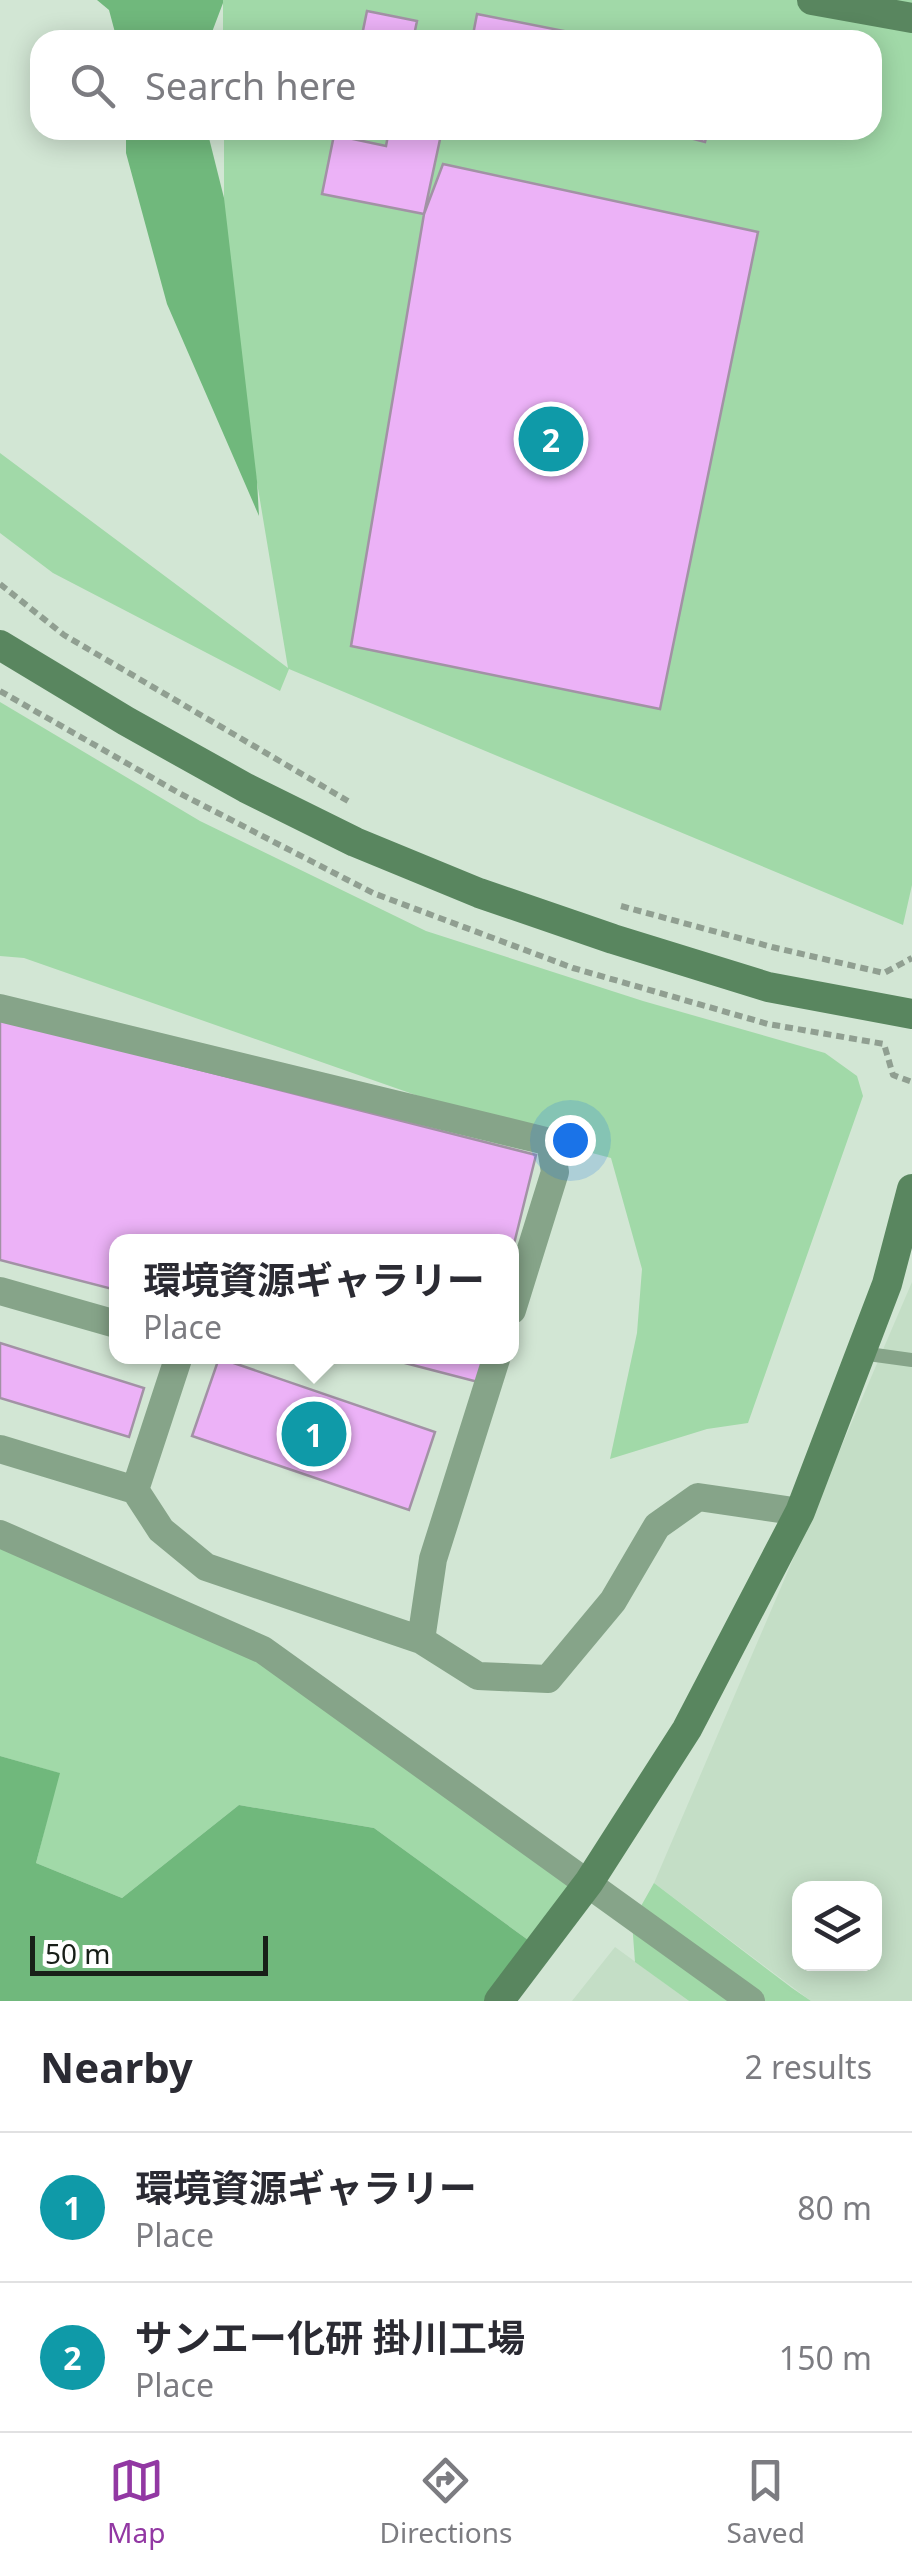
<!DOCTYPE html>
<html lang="en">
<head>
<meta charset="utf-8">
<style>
  body { margin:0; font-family:"Noto Sans","Noto Sans JP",sans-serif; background:#f7f7f7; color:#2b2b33 }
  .controls { position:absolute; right:30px; bottom:30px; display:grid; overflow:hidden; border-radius:20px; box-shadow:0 5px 25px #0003 }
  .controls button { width:90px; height:90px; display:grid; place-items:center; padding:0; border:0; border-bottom:2px solid #e1e1e2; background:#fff; color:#2b2b33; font:50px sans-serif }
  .scale { position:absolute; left:30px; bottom:25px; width:238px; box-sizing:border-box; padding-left:10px; border:5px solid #181f18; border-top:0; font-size:28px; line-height:35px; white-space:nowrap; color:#181f18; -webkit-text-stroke:8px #fff; paint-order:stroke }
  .you { position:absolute; left:570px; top:1140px; width:35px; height:35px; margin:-25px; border:8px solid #fff; border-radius:50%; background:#1a73e8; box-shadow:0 0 0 15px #1a73e833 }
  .badge { display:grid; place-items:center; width:65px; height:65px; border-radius:50%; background:#9238a3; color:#fff; font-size:32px; font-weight:700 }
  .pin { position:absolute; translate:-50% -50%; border:5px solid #fff; box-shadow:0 2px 10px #0006 }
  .popup { position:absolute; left:109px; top:1234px; width:410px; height:130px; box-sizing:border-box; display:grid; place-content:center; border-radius:20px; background:#fff; filter:drop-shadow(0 2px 8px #0005); font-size:32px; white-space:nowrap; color:#7c7c81 }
  .popup b { font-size:38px; color:#2b2b33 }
  .popup::after { content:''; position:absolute; left:50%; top:100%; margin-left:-20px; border:20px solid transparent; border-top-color:#fff }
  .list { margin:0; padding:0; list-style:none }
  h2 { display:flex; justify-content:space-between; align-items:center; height:130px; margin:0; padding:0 40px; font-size:42px }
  h2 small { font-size:32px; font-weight:400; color:#7c7c81 }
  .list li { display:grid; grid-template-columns:65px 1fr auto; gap:30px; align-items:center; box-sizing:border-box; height:150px; padding:0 40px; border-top:2px solid #e1e1e2 }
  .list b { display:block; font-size:38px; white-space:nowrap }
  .list p { margin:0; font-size:32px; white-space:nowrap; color:#7c7c81 }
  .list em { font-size:32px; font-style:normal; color:#7c7c81 }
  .icon { flex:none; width:55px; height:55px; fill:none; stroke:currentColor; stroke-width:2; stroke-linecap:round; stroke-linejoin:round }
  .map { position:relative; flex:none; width:912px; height:2001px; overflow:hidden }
  .search { position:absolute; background:#fff; box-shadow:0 5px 25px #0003; left:30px; right:30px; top:30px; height:110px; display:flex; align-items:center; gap:25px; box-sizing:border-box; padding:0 35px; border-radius:30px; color:#7c7c81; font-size:38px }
  .sheet { height:430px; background:#fff }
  nav { display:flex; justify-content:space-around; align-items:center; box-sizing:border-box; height:140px; border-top:2px solid #e1e1e2; background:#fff; font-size:28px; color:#7c7c81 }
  nav a { display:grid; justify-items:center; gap:5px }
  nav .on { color:#9238a3 }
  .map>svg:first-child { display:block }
</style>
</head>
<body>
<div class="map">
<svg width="912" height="2001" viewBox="0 0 912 2001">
  <rect width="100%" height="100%" fill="#d2e6d4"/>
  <path fill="#c4dec6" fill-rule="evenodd" d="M912,1282V2001H811L654,1883ZM800,1889H874V1964H800Z
    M615,1947L689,2001H572Z"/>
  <path fill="#a1d9a8" d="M223,0H912V885L903,925L289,669L280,691L53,573L0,533V453L288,668L224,285V130H872V40H223Z
    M0,702L200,821L426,931L643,1001L825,1053L857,1076L863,1096L748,1423L707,1429L610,1459L637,1333L642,1269L611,1158L550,1142L24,958L0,956Z
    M0,1536L319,1689L589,1882L535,1945L374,1828L239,1805L122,1898L36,1863L59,1773L0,1756Z
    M654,1883L792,1988L811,2001H689L635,1962L632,1922Z"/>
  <path fill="#70b87c" d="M97,0H223V3L209,40H117L109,10Z
    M126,130H207L224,198L257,481L259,516L167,304L126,153Z
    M0,1756L60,1773L36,1863L122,1898L239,1805L374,1828L535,1945L496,2001H0Z"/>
  <path fill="#ecb2f7" stroke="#a292a5" stroke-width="2.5" d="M367,11L417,21L413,40H361Z
    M477,14L579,34L578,40H472Z
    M389,130H442L424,214L322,194L334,135L386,146Z
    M659,130H708L705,142Z
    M443,164L758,232L660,709L351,646L424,214Z
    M0,1019L536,1155L512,1252V1242H116V1290L0,1260Z
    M0,1343L144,1388L129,1437L0,1398Z
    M378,1356H485L478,1382Z
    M219,1358L435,1432L409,1510L192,1436Z"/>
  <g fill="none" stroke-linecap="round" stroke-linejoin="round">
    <path stroke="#909f91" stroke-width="6" stroke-dasharray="8 5" stroke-linecap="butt" d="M0,584L64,635L348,801
      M0,691L179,793L373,893L573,968L768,1024L884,1044L893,1075L912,1082
      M621,906L772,947L884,973L912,958"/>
    <path stroke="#86a489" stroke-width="14" d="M861,1353L912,1360"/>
    <path stroke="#86a489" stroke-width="28" d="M0,1008L550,1142L555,1172L512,1310
      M0,1291L116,1324
      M0,1449L135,1490L161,1530L206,1567L421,1640L478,1676L548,1679L613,1601L657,1526L698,1497L800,1512
      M135,1490L179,1356
      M0,1534L263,1650L751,2001
      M421,1640L433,1559L497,1356"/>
    <path stroke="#59865f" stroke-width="30" d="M812,0L912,18
      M0,645L126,721L246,788L355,842L479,893L613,939L768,987L912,1014
      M499,2001L589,1882L687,1729L800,1512L887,1284L912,1189"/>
  </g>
</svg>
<div class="controls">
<button><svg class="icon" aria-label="layers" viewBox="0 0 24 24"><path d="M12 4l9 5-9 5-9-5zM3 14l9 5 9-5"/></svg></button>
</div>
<div class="scale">50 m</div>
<div class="you"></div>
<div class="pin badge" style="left:314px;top:1434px;background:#0f9aa8">1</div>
<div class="popup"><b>環境資源ギャラリー</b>Place</div>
<div class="pin badge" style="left:551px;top:439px;background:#0f9aa8">2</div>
<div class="search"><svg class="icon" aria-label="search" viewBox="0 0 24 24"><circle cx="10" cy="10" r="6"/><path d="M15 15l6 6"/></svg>Search here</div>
</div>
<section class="sheet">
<h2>Nearby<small>2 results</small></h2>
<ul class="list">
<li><span class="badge" style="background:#0f9aa8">1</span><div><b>環境資源ギャラリー</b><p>Place</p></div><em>80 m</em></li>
<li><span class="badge" style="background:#0f9aa8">2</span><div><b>サンエー化研 掛川工場</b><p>Place</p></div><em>150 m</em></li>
</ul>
</section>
<nav>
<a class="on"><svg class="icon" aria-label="map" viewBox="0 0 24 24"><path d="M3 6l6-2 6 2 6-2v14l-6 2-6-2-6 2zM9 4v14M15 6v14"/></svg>Map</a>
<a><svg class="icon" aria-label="directions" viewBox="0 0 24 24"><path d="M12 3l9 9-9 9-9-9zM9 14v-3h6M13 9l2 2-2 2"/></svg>Directions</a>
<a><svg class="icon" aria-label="saved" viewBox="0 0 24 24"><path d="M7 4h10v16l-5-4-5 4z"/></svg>Saved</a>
</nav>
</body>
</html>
